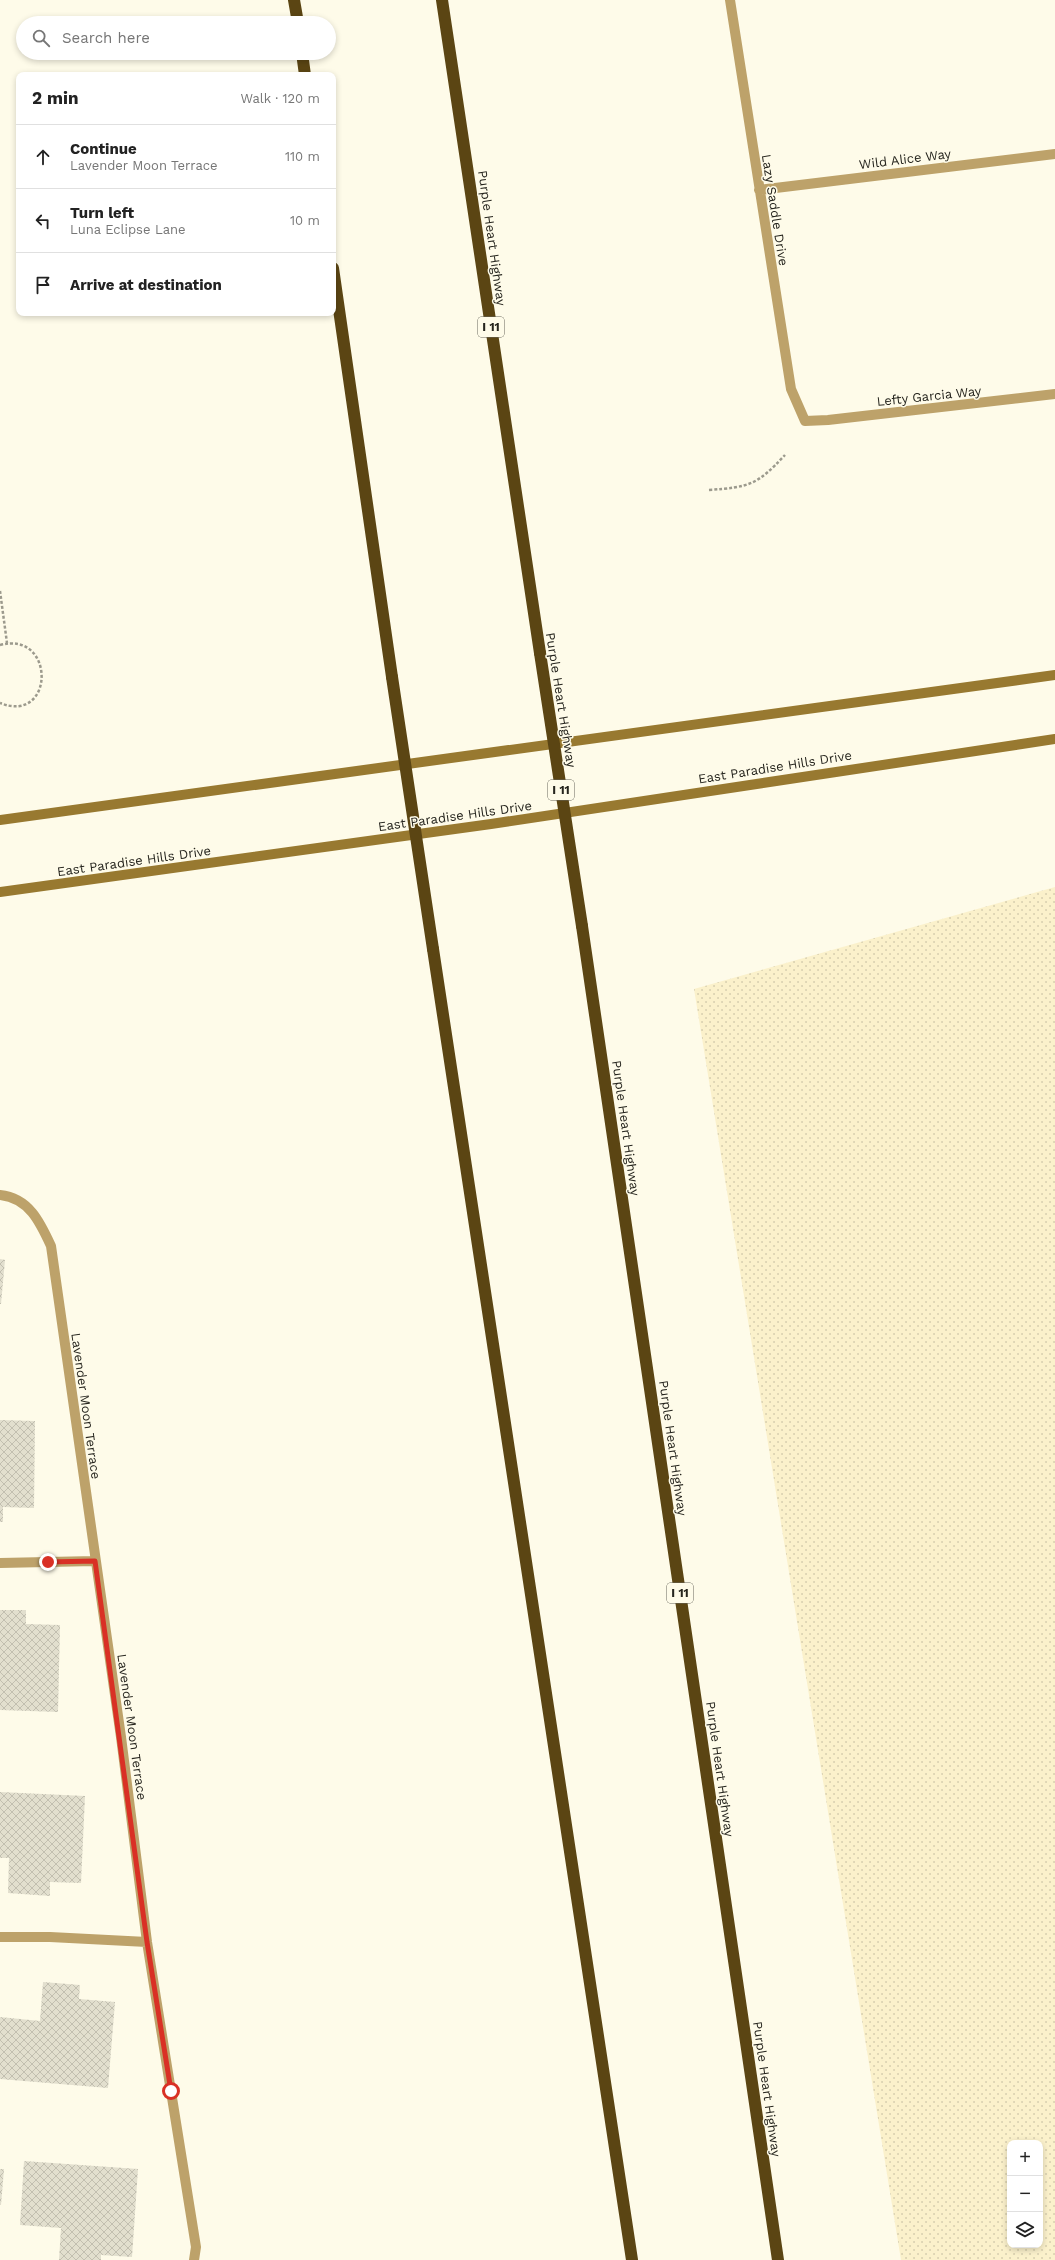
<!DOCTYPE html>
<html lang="en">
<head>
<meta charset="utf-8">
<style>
  body { margin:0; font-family:"Work Sans",sans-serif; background:#f6f6f6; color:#222 }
  .controls { position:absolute; right:12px; bottom:12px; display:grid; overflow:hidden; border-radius:8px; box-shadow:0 2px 6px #0003 }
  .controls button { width:36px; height:36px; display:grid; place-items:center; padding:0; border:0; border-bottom:1px solid #e0e0e0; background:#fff; color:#222; font:20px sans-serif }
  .stop { position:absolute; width:12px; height:12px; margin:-9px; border:3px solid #d93025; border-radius:50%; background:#fff }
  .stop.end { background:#d93025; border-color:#fff; box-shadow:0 1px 4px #0008 }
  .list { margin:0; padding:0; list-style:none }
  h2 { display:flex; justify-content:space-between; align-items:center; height:52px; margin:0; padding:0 16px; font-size:17px }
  h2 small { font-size:13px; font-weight:400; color:#767676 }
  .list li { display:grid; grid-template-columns:26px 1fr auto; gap:12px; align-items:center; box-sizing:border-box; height:64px; padding:0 16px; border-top:1px solid #e0e0e0 }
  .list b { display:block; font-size:15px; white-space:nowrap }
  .list p { margin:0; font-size:13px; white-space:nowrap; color:#767676 }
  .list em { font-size:13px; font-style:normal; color:#767676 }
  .icon { flex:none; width:22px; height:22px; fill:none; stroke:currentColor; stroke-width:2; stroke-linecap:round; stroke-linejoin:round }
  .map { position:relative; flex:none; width:1055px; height:2260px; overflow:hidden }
  .search { position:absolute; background:#fff; box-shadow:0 2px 6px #0003; left:16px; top:16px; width:320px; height:44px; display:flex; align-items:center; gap:10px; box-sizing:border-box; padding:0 14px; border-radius:22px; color:#767676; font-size:15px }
  .panel { position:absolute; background:#fff; box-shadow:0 2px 6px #0003; left:16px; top:72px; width:320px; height:244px; border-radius:8px }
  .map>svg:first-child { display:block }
</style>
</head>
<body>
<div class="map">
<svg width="1055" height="2260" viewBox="0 0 1055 2260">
  <defs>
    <pattern id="sand-dots" width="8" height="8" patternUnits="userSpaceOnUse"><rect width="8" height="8" fill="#fbf1cb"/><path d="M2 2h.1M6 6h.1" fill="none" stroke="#d7ceae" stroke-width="1.8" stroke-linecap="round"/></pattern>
    <pattern id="building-cross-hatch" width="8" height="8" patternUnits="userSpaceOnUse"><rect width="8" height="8" fill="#e2dfce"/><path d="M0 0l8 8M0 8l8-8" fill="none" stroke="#c2bfb0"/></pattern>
  </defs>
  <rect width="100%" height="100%" fill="#fefbe9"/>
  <path fill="url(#sand-dots)" fill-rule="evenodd" d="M1055,887V2260H901L694,989ZM1010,2143H1040V2245H1010Z"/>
  <path fill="url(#building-cross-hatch)" d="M0,1259L5,1260L1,1304H0Z
    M0,1420L35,1421L34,1508L3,1507V1522H0Z
    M0,1610H26V1624L60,1625L58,1712L0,1710Z
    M0,1792L85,1796L81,1883L50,1882V1896L8,1893L9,1858H0Z
    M43,1982L80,1985L79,1999L115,2002L108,2088L0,2079V2017L40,2021Z
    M24,2161L138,2169L132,2257L101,2255V2260H59L61,2228L20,2225Z
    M0,2169H4L1,2205H0Z"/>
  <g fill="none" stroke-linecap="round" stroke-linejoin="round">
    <path stroke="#9c9a8d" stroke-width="2.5" stroke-dasharray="3 2" stroke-linecap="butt" d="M709,490C750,487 757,485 785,455
      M0,591L7,643
      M0,645C56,630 55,725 0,703"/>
    <path stroke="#bda26a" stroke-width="10" d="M730,0L791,389L805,421L828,420L1055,394
      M759,190L1055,154
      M0,1195C29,1198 40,1222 51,1246L121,1737L147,1942L196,2247L194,2260
      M0,1563L95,1561
      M0,1937H50L147,1942"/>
    <path stroke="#987930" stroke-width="10" d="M0,820L1055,675
      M0,892L491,824L1055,739"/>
    <path stroke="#5b4513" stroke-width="12" d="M294,0L298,23
      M442,0L540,653
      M302,53L305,75
      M333,268L392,677
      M582,926L778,2260
      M433,949L632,2260"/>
    <path stroke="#5b4513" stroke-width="12" d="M540,653L582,926
      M392,677L433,949"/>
  </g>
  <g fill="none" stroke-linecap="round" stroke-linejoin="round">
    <path stroke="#d93025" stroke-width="5" d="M48,1562L95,1561L147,1942L171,2091"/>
  </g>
  <g text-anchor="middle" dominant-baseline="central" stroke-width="3" stroke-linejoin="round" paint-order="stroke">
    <g fill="#fefbe9" stroke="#67655b" stroke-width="1">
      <rect x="478" y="317" width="26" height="20" rx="3"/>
      <rect x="548" y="780" width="26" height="20" rx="3"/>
      <rect x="667" y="1583" width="26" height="20" rx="3"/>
    </g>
    <g font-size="12" font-weight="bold" fill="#26251e">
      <text x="491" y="327">I 11</text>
      <text x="561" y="790">I 11</text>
      <text x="680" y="1593">I 11</text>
    </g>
    <g font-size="13" fill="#26251e" stroke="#fefbe9">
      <text transform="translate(905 159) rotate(-7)">Wild Alice Way</text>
      <text transform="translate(775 210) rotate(81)">Lazy Saddle Drive</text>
      <text transform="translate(492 238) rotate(82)">Purple Heart Highway</text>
      <text transform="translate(929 396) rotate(-6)">Lefty Garcia Way</text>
      <text transform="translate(561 700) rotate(81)">Purple Heart Highway</text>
      <text transform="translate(775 767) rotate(-9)">East Paradise Hills Drive</text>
      <text transform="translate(455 816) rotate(-8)">East Paradise Hills Drive</text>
      <text transform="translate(134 861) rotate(-8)">East Paradise Hills Drive</text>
      <text transform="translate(626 1128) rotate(82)">Purple Heart Highway</text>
      <text transform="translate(86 1406) rotate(82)">Lavender Moon Terrace</text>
      <text transform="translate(673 1448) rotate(82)">Purple Heart Highway</text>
      <text transform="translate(132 1727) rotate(82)">Lavender Moon Terrace</text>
      <text transform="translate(720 1769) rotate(82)">Purple Heart Highway</text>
      <text transform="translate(767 2089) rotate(82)">Purple Heart Highway</text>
    </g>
  </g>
</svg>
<div class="controls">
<button>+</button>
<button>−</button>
<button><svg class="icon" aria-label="layers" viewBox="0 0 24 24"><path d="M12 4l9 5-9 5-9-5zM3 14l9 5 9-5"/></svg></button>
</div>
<div class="stop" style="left:171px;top:2091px"></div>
<div class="stop end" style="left:48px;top:1562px"></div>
<div class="search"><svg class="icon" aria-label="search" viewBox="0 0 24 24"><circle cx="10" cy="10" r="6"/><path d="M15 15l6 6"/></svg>Search here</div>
<section class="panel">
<h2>2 min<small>Walk · 120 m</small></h2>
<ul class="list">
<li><svg class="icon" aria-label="ahead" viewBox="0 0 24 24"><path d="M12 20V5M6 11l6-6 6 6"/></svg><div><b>Continue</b><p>Lavender Moon Terrace</p></div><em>110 m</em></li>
<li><svg class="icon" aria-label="left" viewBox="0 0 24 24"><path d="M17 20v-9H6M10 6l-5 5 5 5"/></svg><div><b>Turn left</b><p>Luna Eclipse Lane</p></div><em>10 m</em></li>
<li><svg class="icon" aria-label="arrive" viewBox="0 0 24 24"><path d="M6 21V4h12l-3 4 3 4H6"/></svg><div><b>Arrive at destination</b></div></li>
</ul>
</section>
</div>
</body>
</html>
